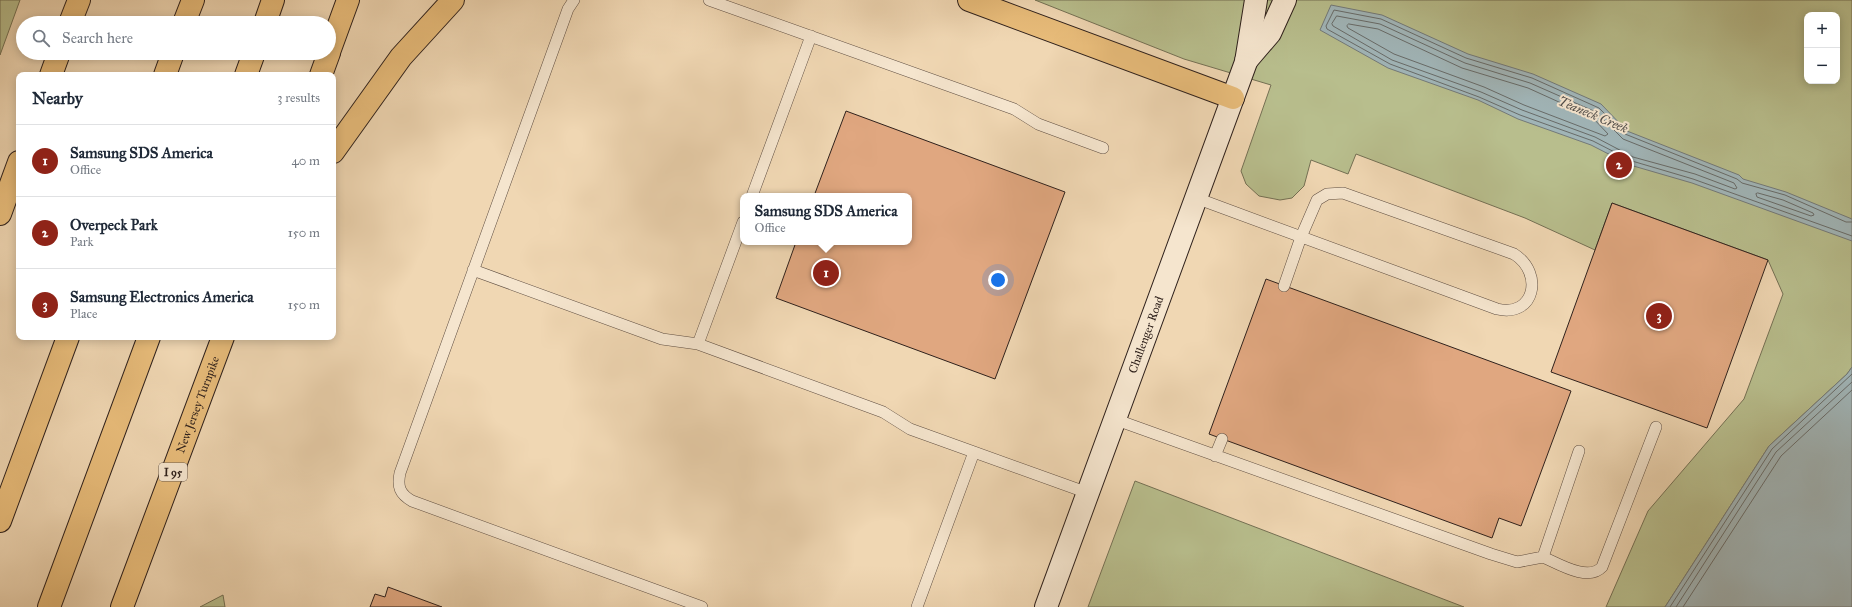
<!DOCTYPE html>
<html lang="en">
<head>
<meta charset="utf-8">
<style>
  body { margin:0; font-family:"IM FELL Great Primer",serif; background:#f6f6f7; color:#1f2937 }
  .controls { position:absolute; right:12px; top:12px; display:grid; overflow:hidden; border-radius:8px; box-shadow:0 2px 10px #0003 }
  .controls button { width:36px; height:36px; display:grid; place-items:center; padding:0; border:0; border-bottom:1px solid #e0e1e3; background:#fff; color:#1f2937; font:20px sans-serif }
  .you { position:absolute; left:998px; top:280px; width:14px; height:14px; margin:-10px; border:3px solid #fff; border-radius:50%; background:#1a73e8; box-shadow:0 0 0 6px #1a73e833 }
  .badge { display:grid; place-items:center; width:26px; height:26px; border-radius:50%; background:#8f2418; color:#fff; font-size:13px; font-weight:700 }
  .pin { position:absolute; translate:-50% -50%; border:2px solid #fff; box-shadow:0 1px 4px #0006 }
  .popup { position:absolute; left:740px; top:193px; width:172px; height:52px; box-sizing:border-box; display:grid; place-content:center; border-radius:8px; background:#fff; filter:drop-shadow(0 1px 3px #0005); font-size:13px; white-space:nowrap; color:#747a83 }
  .popup b { font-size:15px; color:#1f2937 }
  .popup::after { content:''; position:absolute; left:50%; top:100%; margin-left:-8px; border:8px solid transparent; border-top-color:#fff }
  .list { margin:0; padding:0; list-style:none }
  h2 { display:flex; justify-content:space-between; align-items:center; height:52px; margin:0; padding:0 16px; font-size:17px }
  h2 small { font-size:13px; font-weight:400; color:#747a83 }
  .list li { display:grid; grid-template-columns:26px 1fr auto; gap:12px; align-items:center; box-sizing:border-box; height:72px; padding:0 16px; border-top:1px solid #e0e1e3 }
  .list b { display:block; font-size:15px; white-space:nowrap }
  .list p { margin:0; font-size:13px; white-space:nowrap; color:#747a83 }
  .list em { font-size:13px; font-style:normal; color:#747a83 }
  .icon { flex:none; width:22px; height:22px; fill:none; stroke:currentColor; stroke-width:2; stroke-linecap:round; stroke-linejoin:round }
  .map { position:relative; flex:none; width:1852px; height:607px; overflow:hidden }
  .search { position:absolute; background:#fff; box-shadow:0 2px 10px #0003; left:16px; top:16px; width:320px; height:44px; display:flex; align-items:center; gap:10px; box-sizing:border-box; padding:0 14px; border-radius:22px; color:#747a83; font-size:15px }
  .panel { position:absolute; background:#fff; box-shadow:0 2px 10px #0003; left:16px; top:72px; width:320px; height:268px; border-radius:8px }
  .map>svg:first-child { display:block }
</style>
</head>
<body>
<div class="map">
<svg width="1852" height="607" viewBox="0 0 1852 607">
  <rect width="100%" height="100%" fill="#f0d7b3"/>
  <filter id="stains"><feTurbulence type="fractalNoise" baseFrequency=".005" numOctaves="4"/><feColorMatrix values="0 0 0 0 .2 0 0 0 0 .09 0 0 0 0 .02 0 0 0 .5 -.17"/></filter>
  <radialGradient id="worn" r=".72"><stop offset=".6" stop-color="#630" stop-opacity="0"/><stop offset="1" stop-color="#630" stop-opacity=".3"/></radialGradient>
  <path fill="#b8be8d" stroke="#747054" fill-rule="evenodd" d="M0,0H20L0,55Z
    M1035,0H1852V367L1847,374L1769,446L1665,607H1606L1648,511L1744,399L1783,294L1768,260L1612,203L1595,250L1525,218L1356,154L1348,174L1311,160L1304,186L1292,198L1280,200L1259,196L1246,184L1241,171L1271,85L1184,59ZM1807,15H1837V81H1807Z
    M1135,481L1464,607H1088Z
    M223,595L225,607H200Z"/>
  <path fill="#a1b6b9" stroke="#737a7a" d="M1331,5L1382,15L1468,54L1533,74L1601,104L1627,131L1739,175L1743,179L1786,192L1852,219V241L1692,183L1630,165L1591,145L1518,119L1478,100L1388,68L1320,30Z
    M1852,367V607H1665L1769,446L1847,374Z"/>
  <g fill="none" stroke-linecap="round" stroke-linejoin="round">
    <path stroke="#686c6a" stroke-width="1" d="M1337,16L1380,24L1465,63L1530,83L1596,112L1623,139L1734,183L1737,188L1735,189L1695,174L1633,157L1595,137L1522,110L1481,92L1392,60L1333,26L1332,24Z
      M1349,24L1378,29L1462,68L1528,88L1592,117L1608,134L1605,136L1524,105L1484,87L1394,54L1348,28L1347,26Z
      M1758,193L1783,200L1813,213L1814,215L1811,216L1757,197L1756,194Z
      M1852,222H1846L1785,195L1742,183L1737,179L1625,134L1599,108L1532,78L1466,58L1381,19L1334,10L1326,26L1327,29L1390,64L1479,97L1520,115L1593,141L1632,161L1693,179L1852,236
      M1670,607L1772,449L1852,374
      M1676,607L1776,452L1852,382
      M1683,607L1781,456L1852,390"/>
  </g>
  <path fill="#e0a780" stroke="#2f211c" d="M846,111L1065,192L995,379L776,298L796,242H909V196H814Z
    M1612,203L1768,260L1707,428L1551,372Z
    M1266,279L1571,391L1521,526L1499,518L1492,538L1209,434Z
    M388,587L442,607H370L375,594L385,597Z"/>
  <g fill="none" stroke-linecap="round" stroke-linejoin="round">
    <defs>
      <path id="lane" d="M574,0L568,9L400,473C397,487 400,494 412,501L702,607
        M709,0L1014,109L1038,124L1103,148
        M752,196L811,36
        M1196,198C1297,235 1397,272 1497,309C1535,318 1544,273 1514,254L1343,193L1327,194L1317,200L1301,237L1284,286
        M473,270L662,339L698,344L883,412L910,429L1088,493
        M698,344L743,222
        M1114,419L1491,554L1517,562L1543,557L1579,451
        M1215,456L1222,439
        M1543,557C1559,564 1588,582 1602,567L1656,427
        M917,607L974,452"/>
      <g id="secondary">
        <path d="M1246,61L1270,33L1285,0"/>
        <path id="s1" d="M1046,607L1246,62L1256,0"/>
      </g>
      <g id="highway">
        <path d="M969,0L1233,98"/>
        <path d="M70,23L79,0"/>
        <path d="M184,23L193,0"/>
        <path d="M265,23L273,0"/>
        <path d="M329,52L348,0"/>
        <path d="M51,75L59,53"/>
        <path d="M165,75L173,53"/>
        <path d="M246,75L254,53"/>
        <path d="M321,75L329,53"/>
        <path d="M333,152L401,57L453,0"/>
        <path d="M0,214L19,162"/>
        <path d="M0,521L68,337"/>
        <path d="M49,607L149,337"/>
        <path id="s2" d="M122,607L223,337"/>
      </g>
    </defs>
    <use href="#lane" stroke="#5f4e42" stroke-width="12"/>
    <use href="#secondary" stroke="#2f211c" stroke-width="24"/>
    <use href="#highway" stroke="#2f211c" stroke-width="24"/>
    <use href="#lane" stroke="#f5e5ce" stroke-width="11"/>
    <use href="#secondary" stroke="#f5e5ce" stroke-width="22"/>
    <use href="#highway" stroke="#e8bc7a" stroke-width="22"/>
  </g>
  <g text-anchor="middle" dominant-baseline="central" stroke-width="4" stroke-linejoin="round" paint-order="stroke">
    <rect fill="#f5e5ce" stroke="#6a5c51" stroke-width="1" x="159" y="463" width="28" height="18" rx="3"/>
    <g font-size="11" font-weight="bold" fill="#2f211c">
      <text x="173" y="472">I 95</text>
    </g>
    <g font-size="12" fill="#2f211c" stroke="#f5e5ce">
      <text stroke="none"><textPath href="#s1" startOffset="290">Challenger Road</textPath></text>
      <text stroke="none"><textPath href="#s2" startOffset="216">New Jersey Turnpike</textPath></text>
    </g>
    <g font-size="13" font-style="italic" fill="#514e4b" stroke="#f5e5ce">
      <text transform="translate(1593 115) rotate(23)">Teaneck Creek</text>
    </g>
  </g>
  <rect width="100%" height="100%" filter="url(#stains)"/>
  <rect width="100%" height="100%" fill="url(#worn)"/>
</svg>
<div class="controls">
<button>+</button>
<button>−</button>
</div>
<div class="you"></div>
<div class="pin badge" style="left:826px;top:273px">1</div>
<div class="popup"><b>Samsung SDS America</b>Office</div>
<div class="pin badge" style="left:1619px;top:165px">2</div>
<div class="pin badge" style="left:1659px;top:316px">3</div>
<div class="search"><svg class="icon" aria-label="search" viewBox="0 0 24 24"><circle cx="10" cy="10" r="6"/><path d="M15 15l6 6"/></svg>Search here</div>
<section class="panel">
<h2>Nearby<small>3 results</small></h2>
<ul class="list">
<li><span class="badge">1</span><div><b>Samsung SDS America</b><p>Office</p></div><em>40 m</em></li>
<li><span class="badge">2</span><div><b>Overpeck Park</b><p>Park</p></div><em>150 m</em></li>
<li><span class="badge">3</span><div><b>Samsung Electronics America</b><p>Place</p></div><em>150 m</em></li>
</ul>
</section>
</div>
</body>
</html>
